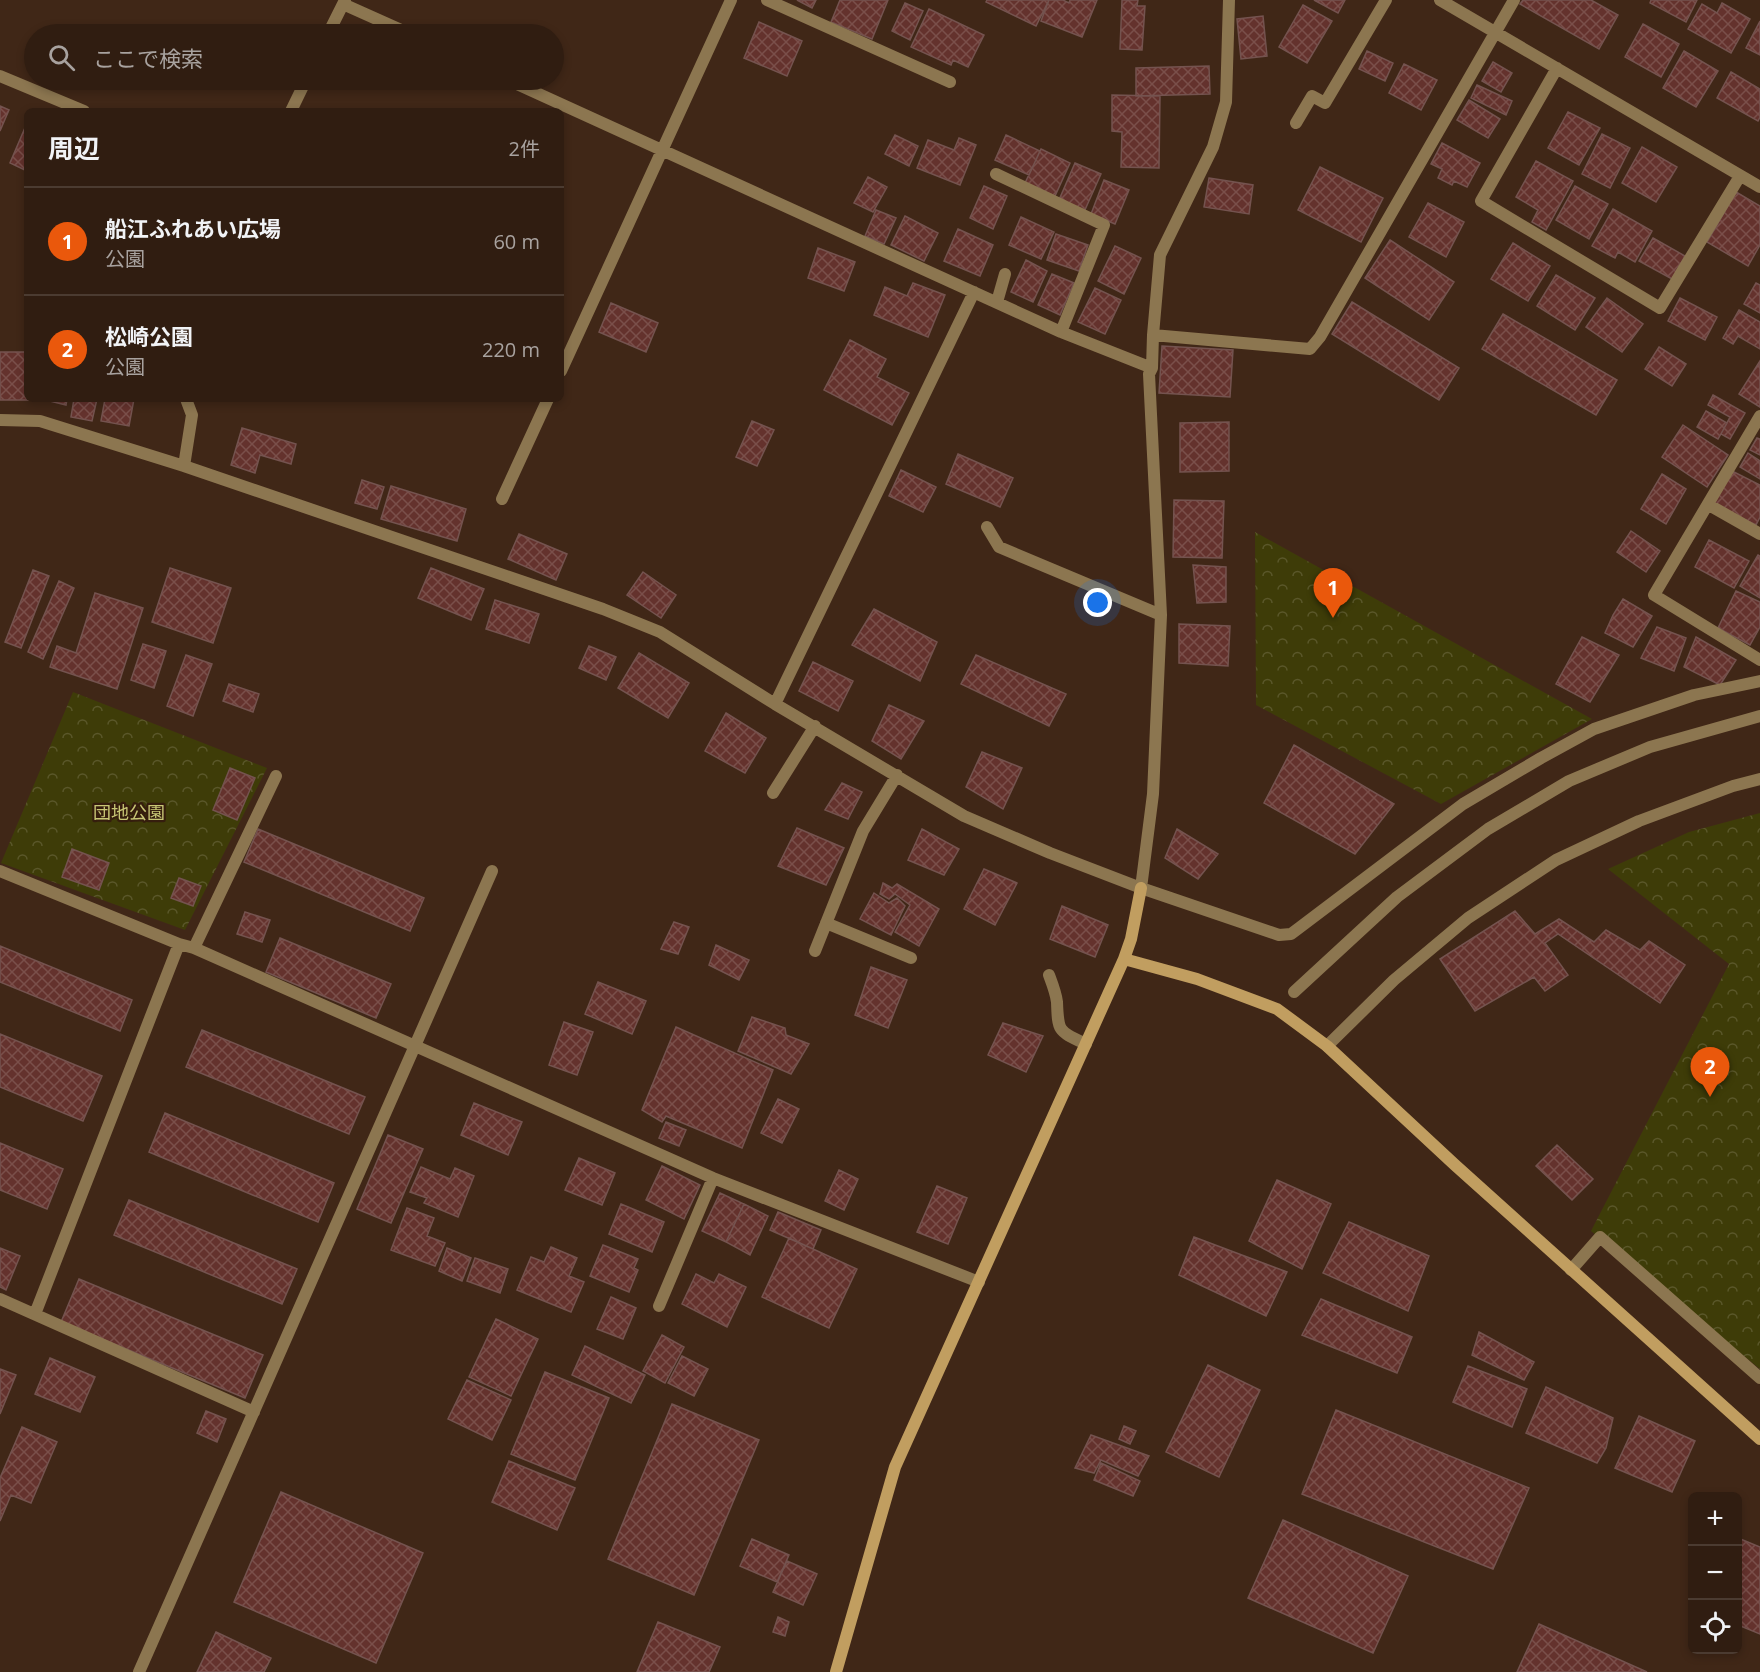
<!DOCTYPE html>
<html lang="ja">
<head>
<meta charset="utf-8">
<style>
  body { margin:0; font-family:"Open Sans","Noto Sans JP",sans-serif; background:#3c2a1f; color:#f1f3f6 }
  .controls { position:absolute; right:18px; bottom:18px; display:grid; overflow:hidden; border-radius:9px; box-shadow:0 3px 9px #0003 }
  .controls button { width:54px; height:54px; display:grid; place-items:center; padding:0; border:0; border-bottom:2px solid #4b3b31; background:#301d11; color:#f1f3f6; font:30px sans-serif }
  .you { position:absolute; left:1098px; top:603px; width:21px; height:21px; margin:-15px; border:4px solid #fff; border-radius:50%; background:#1a73e8; box-shadow:0 0 0 9px #1a73e833 }
  .badge { display:grid; place-items:center; width:39px; height:39px; border-radius:50%; background:#ea580c; color:#fff; font-size:20px; font-weight:700 }
  .pin { position:absolute; translate:-50% -50px; filter:drop-shadow(0 2px 3px #0008) }
  .pin::after { content:''; position:absolute; top:32px; width:21px; height:18px; background:inherit; clip-path:polygon(0 0,100% 0,50% 100%) }
  .list { margin:0; padding:0; list-style:none }
  h2 { display:flex; justify-content:space-between; align-items:center; height:78px; margin:0; padding:0 24px; font-size:26px }
  h2 small { font-size:20px; font-weight:400; color:#a8a29f }
  .list li { display:grid; grid-template-columns:39px 1fr auto; gap:18px; align-items:center; box-sizing:border-box; height:108px; padding:0 24px; border-top:2px solid #4b3b31 }
  .list b { display:block; font-size:22px; white-space:nowrap }
  .list p { margin:0; font-size:20px; white-space:nowrap; color:#a8a29f }
  .list em { font-size:20px; font-style:normal; color:#a8a29f }
  .icon { flex:none; width:33px; height:33px; fill:none; stroke:currentColor; stroke-width:2; stroke-linecap:round; stroke-linejoin:round }
  .map { position:relative; flex:none; width:1760px; height:1672px; overflow:hidden }
  .search { position:absolute; background:#301d11; box-shadow:0 3px 9px #0003; left:24px; top:24px; width:540px; height:66px; display:flex; align-items:center; gap:15px; box-sizing:border-box; padding:0 21px; border-radius:33px; color:#a8a29f; font-size:22px }
  .panel { position:absolute; background:#301d11; box-shadow:0 3px 9px #0003; left:24px; top:108px; width:540px; height:294px; border-radius:9px }
  .map>svg:first-child { display:block }
</style>
</head>
<body>
<div class="map">
<svg width="1760" height="1672" viewBox="0 0 1760 1672">
  <defs>
    <pattern id="park-crowns" width="20" height="18" patternUnits="userSpaceOnUse" patternTransform="scale(1.5)"><rect width="20" height="18" fill="#3e3c08"/><path d="M2 6a3 3 0 1 1 6 0M12 15a3 3 0 1 1 6 0" fill="none" stroke="#5a572a"/></pattern>
    <pattern id="building-cross-hatch" width="8" height="8" patternUnits="userSpaceOnUse" patternTransform="scale(1.5)"><rect width="8" height="8" fill="#64322d"/><path d="M0 0l8 8M0 8l8-8" fill="none" stroke="#7a4f4a"/></pattern>
  </defs>
  <rect width="100%" height="100%" fill="#402717"/>
  <path fill="url(#park-crowns)" d="M1255,532L1592,719L1441,804L1256,705Z
    M73,692L267,768L185,930L1,863Z
    M1760,813V1369L1591,1231L1729,964L1608,869L1689,832Z"/>
  <path fill="url(#building-cross-hatch)" stroke="#74534f" stroke-width="1.5" d="M797,0H816L812,8Z
    M840,0H888L872,39L831,22Z
    M987,0H1049L1036,26L986,2Z
    M1049,0H1063L1069,3L1070,0H1097L1082,37L1041,21Z
    M1122,0H1138L1137,6H1145L1142,50L1120,49Z
    M1314,0H1345L1338,13Z
    M1523,0H1591L1618,15L1599,49L1520,4Z
    M1651,0H1697L1686,22L1650,3Z
    M905,3L923,11L910,40L892,31Z
    M1722,3L1750,19L1731,53L1688,29L1702,4L1717,13Z
    M1303,5L1332,21L1307,63L1279,47Z
    M929,9L984,35L968,67L953,60L951,65L911,47Z
    M1263,16L1267,56L1241,59L1237,19Z
    M1760,21V55L1746,48Z
    M759,22L802,41L787,76L744,58Z
    M1643,24L1679,44L1661,77L1625,57Z
    M1367,51L1393,63L1385,81L1359,69Z
    M1684,51L1718,71L1696,107L1663,88Z
    M1493,62L1512,73L1501,92L1482,81Z
    M1404,64L1437,80L1421,110L1389,93Z
    M1209,66L1210,94L1136,96V68Z
    M1731,72L1760,89V117L1758,121L1717,98Z
    M1477,85L1512,101L1506,115L1471,98Z
    M1112,95L1160,96L1159,168L1121,167L1122,132L1112,131Z
    M1469,100L1500,119L1488,138L1457,120Z
    M0,106L9,110L0,131Z
    M1568,112L1600,128L1579,165L1548,148Z
    M27,123V171L10,163Z
    M1602,134L1630,148L1610,188L1582,174Z
    M895,135L918,146L909,166L885,154Z
    M1006,135L1040,151L1029,175L995,160Z
    M959,138L976,145L960,185L917,168L928,140L954,150Z
    M1442,143L1480,163L1467,187L1454,181L1452,185L1438,178L1442,169L1431,164Z
    M1642,147L1677,167L1656,202L1622,183Z
    M1041,149L1070,163L1055,196L1025,183Z
    M1536,161L1573,181L1546,230L1532,222L1538,210L1516,197Z
    M1075,163L1101,174L1084,212L1059,200Z
    M1320,167L1383,198L1361,242L1298,210Z
    M868,177L887,187L873,212L854,203Z
    M1209,178L1253,185L1249,214L1204,207Z
    M1104,180L1129,190L1115,224L1091,214Z
    M984,186L1007,196L993,229L970,218Z
    M1575,186L1608,204L1589,239L1556,220Z
    M1736,192L1760,206V245L1748,266L1707,242Z
    M1428,203L1464,222L1446,257L1409,237Z
    M1613,209L1652,231L1635,262L1618,252L1615,258L1592,246Z
    M876,210L896,218L884,244L865,236Z
    M905,216L938,233L924,261L891,245Z
    M1021,217L1054,232L1041,259L1009,245Z
    M958,229L993,245L980,276L944,261Z
    M1056,234L1088,245L1079,271L1047,260Z
    M1653,238L1685,256L1672,279L1639,261Z
    M1390,240L1454,282L1429,320L1365,278Z
    M1513,243L1550,266L1528,301L1491,279Z
    M1115,246L1141,258L1124,294L1098,281Z
    M818,248L855,262L844,291L808,278Z
    M1026,260L1047,271L1033,302L1011,292Z
    M1052,274L1074,283L1060,315L1038,305Z
    M1556,275L1595,298L1575,330L1537,306Z
    M913,283L945,295L928,337L874,315L885,287L907,296Z
    M1756,283L1760,285V313L1744,304Z
    M1095,288L1121,300L1105,334L1078,322Z
    M1607,298L1643,324L1622,352L1586,327Z
    M1680,298L1717,317L1705,340L1668,321Z
    M1352,302L1459,368L1439,400L1332,334Z
    M611,303L658,323L646,352L599,332Z
    M1739,310L1760,322V349L1738,336L1733,344L1723,338Z
    M1503,314L1617,380L1596,415L1482,349Z
    M850,340L886,359L877,377L909,393L892,425L824,390Z
    M1162,346L1233,350L1230,397L1159,393Z
    M1659,347L1686,364L1672,386L1645,369Z
    M0,352H27V399L38,400H0Z
    M1760,361V407L1739,394Z
    M1713,395L1745,413L1730,439L1721,434L1730,417L1708,405Z
    M42,399H67L66,405Z
    M74,399H97L92,421L71,417Z
    M105,399H134L129,426L101,421Z
    M1706,411L1727,423L1718,439L1697,427Z
    M752,421L774,430L757,466L736,457Z
    M1229,422V471L1180,472V423Z
    M1683,425L1728,455L1707,487L1662,457Z
    M242,428L296,444L291,464L260,455L255,473L231,465Z
    M1757,438L1760,439V455L1750,450Z
    M1748,453L1760,461V479L1740,467Z
    M958,454L1013,478L1000,507L946,484Z
    M901,470L936,487L923,512L889,496Z
    M1732,471L1760,485V517L1756,525L1714,504Z
    M1662,474L1686,489L1666,524L1641,509Z
    M362,480L384,487L377,509L355,503Z
    M391,486L466,509L457,541L381,519Z
    M1174,500L1224,501L1222,558L1173,557Z
    M1631,531L1660,551L1646,572L1617,552Z
    M519,534L567,554L556,580L508,559Z
    M1709,540L1749,561L1734,588L1695,567Z
    M1758,555L1760,556V598L1740,586Z
    M1193,565L1226,567V602L1197,603Z
    M170,568L231,588L213,643L152,622Z
    M431,568L484,589L471,620L418,598Z
    M33,570L49,576L21,648L5,642Z
    M643,572L676,595L661,618L627,595Z
    M59,581L74,588L43,659L28,652Z
    M1736,591L1760,602V627L1750,645L1718,628Z
    M95,593L143,608L117,689L50,667L57,646L76,653Z
    M1623,599L1652,616L1633,647L1605,633L1613,615Z
    M495,600L539,614L529,643L486,629Z
    M874,609L937,642L920,681L852,645Z
    M1179,624L1230,626L1228,666L1179,663Z
    M1657,627L1686,638L1674,671L1641,658Z
    M1582,637L1619,655L1590,702L1556,684Z
    M1696,637L1736,660L1720,685L1684,667Z
    M143,644L166,651L154,688L131,680Z
    M589,646L616,657L606,680L579,668Z
    M639,653L689,683L668,718L618,688Z
    M186,655L212,664L193,716L167,706Z
    M976,655L1066,694L1049,726L961,684Z
    M813,662L853,681L838,711L799,691Z
    M229,684L259,694L253,712L223,701Z
    M889,705L924,721L901,759L872,741Z
    M726,713L766,738L745,773L705,751Z
    M1294,745L1394,804L1355,854L1264,803Z
    M982,752L1022,768L1003,809L966,787Z
    M230,768L255,778L237,820L213,810Z
    M842,783L862,792L848,819L825,810Z
    M797,828L844,848L826,885L778,866Z
    M258,829L424,898L410,931L244,862Z
    M922,829L959,849L944,875L908,860Z
    M1177,829L1218,854L1198,879L1165,858Z
    M72,849L109,863L99,890L62,877Z
    M984,869L1017,883L995,925L964,909Z
    M179,878L201,886L193,906L171,898Z
    M883,883L892,888L897,884L939,909L919,946L895,932L910,905L895,894L889,899L880,894Z
    M874,893L889,903L897,898L905,906L891,935L860,919Z
    M1062,906L1108,925L1095,957L1050,939Z
    M1515,911L1535,934L1559,919L1594,942L1606,930L1640,950L1649,941L1685,965L1660,1003L1558,934L1545,943L1568,975L1545,991L1534,977L1475,1011L1440,959Z
    M245,912L270,920L262,942L237,934Z
    M674,922L689,927L678,954L661,949Z
    M280,938L391,984L376,1018L266,972Z
    M716,945L749,960L739,980L709,965Z
    M0,946L132,1000L120,1031L0,982Z
    M871,967L907,980L888,1028L855,1015Z
    M598,982L646,1001L632,1034L585,1014Z
    M752,1017L785,1028L786,1035L809,1044L791,1074L738,1051Z
    M564,1022L593,1032L577,1075L549,1065Z
    M1003,1023L1043,1036L1026,1072L988,1055Z
    M676,1027L773,1070L742,1148L666,1116L662,1122L642,1110Z
    M202,1030L365,1097L349,1134L186,1067Z
    M0,1034L102,1076L83,1121L0,1087Z
    M778,1099L799,1109L782,1143L761,1133Z
    M474,1103L522,1122L508,1155L461,1135Z
    M165,1113L334,1183L318,1222L149,1152Z
    M666,1122L686,1130L679,1146L659,1138Z
    M388,1135L423,1149L391,1223L357,1209Z
    M0,1143L63,1169L47,1209L0,1190Z
    M1557,1145L1593,1179L1572,1200L1536,1166Z
    M579,1158L615,1173L602,1205L565,1190Z
    M662,1166L700,1185L684,1219L646,1200Z
    M421,1167L450,1179L455,1168L474,1176L458,1217L424,1203L427,1198L410,1192Z
    M839,1170L858,1179L844,1210L825,1201Z
    M1277,1180L1331,1204L1302,1269L1249,1241Z
    M937,1186L967,1198L948,1244L917,1232Z
    M720,1193L744,1204L726,1242L702,1231Z
    M129,1200L297,1269L282,1304L114,1235Z
    M621,1204L664,1222L652,1252L609,1234Z
    M744,1204L768,1216L750,1255L726,1242Z
    M407,1208L434,1218L427,1236L445,1243L435,1266L391,1250Z
    M778,1212L821,1230L813,1249L770,1230Z
    M1349,1222L1429,1256L1408,1311L1323,1273Z
    M1194,1237L1287,1272L1266,1316L1179,1275Z
    M789,1238L857,1269L829,1328L762,1297Z
    M603,1245L638,1259L634,1268L638,1270L629,1292L590,1276Z
    M551,1247L577,1258L569,1276L584,1282L571,1312L517,1290L531,1257L544,1262Z
    M0,1248L20,1256L6,1290L0,1287Z
    M447,1248L471,1258L462,1281L439,1271Z
    M475,1258L508,1269L500,1293L467,1281Z
    M696,1274L714,1283L719,1274L746,1287L727,1327L682,1304Z
    M79,1279L263,1355L245,1398L61,1322Z
    M611,1297L636,1308L623,1339L597,1329Z
    M1321,1299L1412,1337L1397,1373L1302,1335Z
    M496,1319L538,1339L511,1396L469,1377Z
    M1479,1332L1534,1362L1524,1380L1472,1355Z
    M662,1335L684,1347L665,1383L643,1371Z
    M585,1346L645,1375L631,1403L572,1375Z
    M682,1356L708,1369L694,1396L668,1383Z
    M50,1358L95,1377L80,1412L35,1394Z
    M1208,1365L1260,1390L1219,1477L1166,1452Z
    M1468,1366L1527,1389L1512,1427L1453,1402Z
    M0,1369L16,1375L0,1414Z
    M545,1372L609,1398L575,1480L511,1454Z
    M467,1380L511,1400L492,1440L448,1419Z
    M1546,1387L1613,1418L1606,1448L1597,1463L1526,1433Z
    M672,1404L759,1440L694,1595L608,1559Z
    M1336,1410L1529,1488L1493,1569L1302,1494Z
    M206,1411L226,1419L217,1442L197,1433Z
    M1639,1416L1695,1441L1672,1492L1615,1468Z
    M1124,1426L1136,1431L1130,1444L1119,1439Z
    M22,1427L57,1442L31,1503L11,1495L0,1521V1478Z
    M1091,1435L1149,1456L1138,1476L1101,1460L1094,1473L1075,1468Z
    M509,1461L575,1488L557,1530L492,1502Z
    M1101,1463L1140,1481L1133,1496L1094,1480Z
    M281,1492L423,1553L376,1663L234,1602Z
    M1283,1520L1408,1576L1373,1653L1248,1598Z
    M1738,1538L1760,1547V1634L1738,1625Z
    M752,1539L789,1555L777,1582L740,1566Z
    M787,1561L817,1574L803,1605L773,1592Z
    M778,1617L789,1622L785,1636L773,1632Z
    M658,1622L720,1647L709,1672H637Z
    M1539,1624L1647,1672H1517Z
    M216,1632L271,1658L264,1672H197Z"/>
  <g fill="none" stroke-linecap="round" stroke-linejoin="round">
    <path stroke="#8c7650" stroke-width="12" d="M767,0L950,82
      M1440,0L1760,187
      M343,4L410,34
      M328,34L345,0
      M1557,68L1481,201L1660,308L1740,176
      M0,76L84,111
      M508,80L1061,332L1152,368
      M291,111L306,80
      M1296,123L1312,96L1325,103L1386,0
      M996,174L1104,225L1061,332
      M997,302L1005,274
      M1153,335L1310,349L1320,337L1514,0
      M561,371L731,0
      M1760,416L1654,595L1760,660
      M0,420L40,421L184,466L603,609L660,632L775,704L964,816L1050,853L1141,888L1279,935L1291,934L1299,928L1463,804L1541,758L1594,729L1694,695L1760,681
      M184,466L192,415L186,399
      M502,499L548,399
      M1709,505L1760,534
      M987,527L999,547L1161,615
      M775,704L974,292
      M773,793L815,726
      M0,871L179,944L194,948L713,1178L979,1282
      M1141,888L1153,794L1161,615L1149,374L1152,368L1153,335L1160,255L1213,147L1226,102L1229,0
      M826,923L911,958
      M194,948L276,776
      M815,951L863,831L897,775
      M1049,975C1052,983 1056,993 1057,1002C1058,1032 1058,1031 1086,1044
      M1294,992L1397,897L1488,829L1569,781L1650,747L1760,716
      M1327,1046L1394,980L1468,918L1556,860L1639,821L1733,786L1760,779
      M1571,1270L1600,1237L1760,1378
      M0,1299L254,1412
      M659,1306L713,1178
      M35,1314L179,944
      M139,1672L492,871"/>
    <path stroke="#c19e60" stroke-width="12" d="M1124,959L1197,979L1277,1009L1327,1046L1455,1165L1760,1439
      M836,1672L895,1467L1124,959L1131,939L1141,888"/>
  </g>
  <g text-anchor="middle" dominant-baseline="central" stroke-width="4.5" stroke-linejoin="round" paint-order="stroke">
    <g font-size="18" fill="#c8c675" stroke="#351d0d">
      <text x="129" y="812">団地公園</text>
    </g>
  </g>
</svg>
<div class="controls">
<button>+</button>
<button>−</button>
<button><svg class="icon" aria-label="locate" viewBox="0 0 24 24"><circle cx="12" cy="12" r="6"/><path d="M12 2v4M12 18v4M2 12h4M18 12h4"/></svg></button>
</div>
<div class="you"></div>
<div class="pin badge" style="left:1333px;top:618px">1</div>
<div class="pin badge" style="left:1710px;top:1097px">2</div>
<div class="search"><svg class="icon" aria-label="search" viewBox="0 0 24 24"><circle cx="10" cy="10" r="6"/><path d="M15 15l6 6"/></svg>ここで検索</div>
<section class="panel">
<h2>周辺<small>2件</small></h2>
<ul class="list">
<li><span class="badge">1</span><div><b>船江ふれあい広場</b><p>公園</p></div><em>60 m</em></li>
<li><span class="badge">2</span><div><b>松崎公園</b><p>公園</p></div><em>220 m</em></li>
</ul>
</section>
</div>
</body>
</html>
